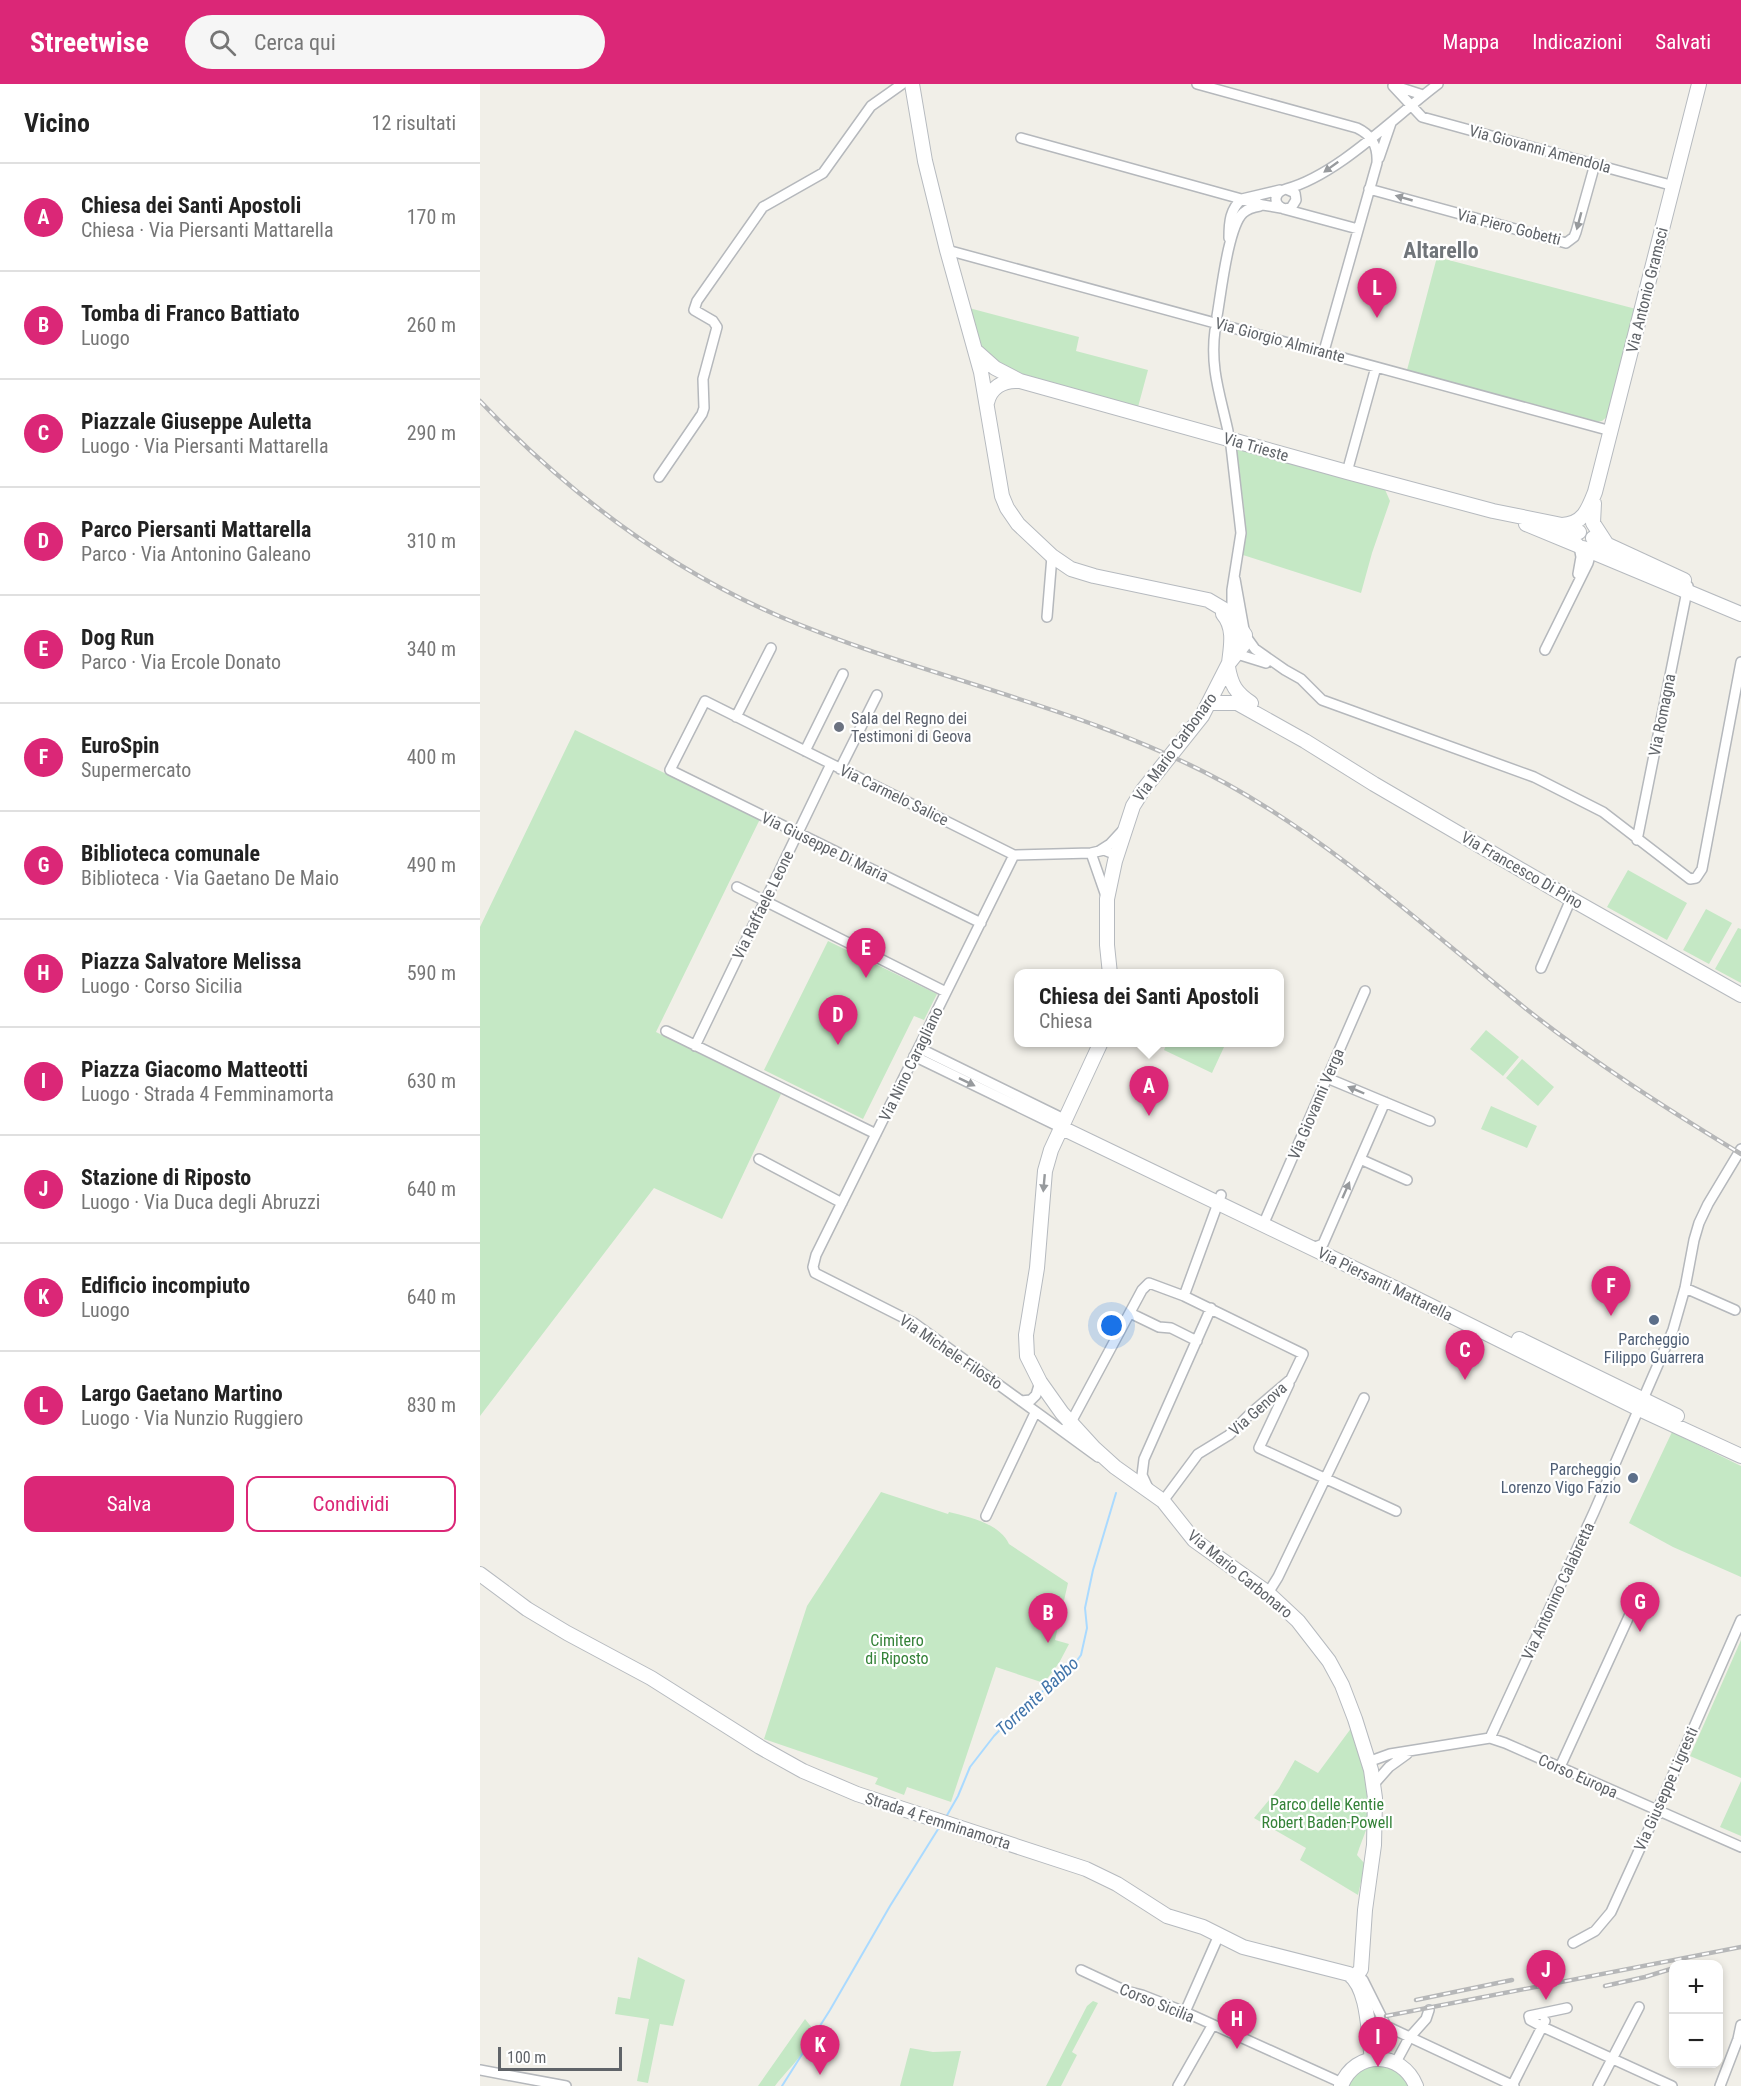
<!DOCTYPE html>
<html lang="it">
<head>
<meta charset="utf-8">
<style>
  body { margin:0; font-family:"Roboto Condensed",sans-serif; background:#f6f6f6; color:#222 }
  .controls { position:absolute; right:18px; bottom:18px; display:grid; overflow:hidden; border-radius:12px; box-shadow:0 3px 9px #0003 }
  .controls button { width:54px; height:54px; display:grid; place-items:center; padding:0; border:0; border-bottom:2px solid #e0e0e0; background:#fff; color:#222; font:30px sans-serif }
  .scale { position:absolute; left:18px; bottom:15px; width:124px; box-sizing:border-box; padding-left:6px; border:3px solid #5f6368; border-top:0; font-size:16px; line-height:21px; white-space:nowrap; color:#5f6368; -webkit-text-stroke:4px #fff; paint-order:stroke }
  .you { position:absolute; left:632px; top:1242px; width:21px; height:21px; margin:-15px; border:4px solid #fff; border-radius:50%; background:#1a73e8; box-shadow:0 0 0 9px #1a73e833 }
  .badge { display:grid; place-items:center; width:39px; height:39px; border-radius:50%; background:#db2777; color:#fff; font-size:20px; font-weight:700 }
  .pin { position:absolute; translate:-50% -50px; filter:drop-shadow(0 2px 3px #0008) }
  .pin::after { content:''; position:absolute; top:32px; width:21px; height:18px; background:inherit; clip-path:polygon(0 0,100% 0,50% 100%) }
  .popup { position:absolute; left:534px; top:885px; width:270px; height:78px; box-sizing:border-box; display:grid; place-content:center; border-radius:12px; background:#fff; filter:drop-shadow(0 2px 4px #0005); font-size:20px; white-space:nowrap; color:#767676 }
  .popup b { font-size:22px; color:#222 }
  .popup::after { content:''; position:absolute; left:50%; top:100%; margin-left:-12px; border:12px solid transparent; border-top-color:#fff }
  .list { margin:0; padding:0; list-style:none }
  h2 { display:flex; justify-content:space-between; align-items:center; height:78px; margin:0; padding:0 24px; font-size:26px }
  h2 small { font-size:20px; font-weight:400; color:#767676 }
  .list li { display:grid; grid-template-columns:39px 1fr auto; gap:18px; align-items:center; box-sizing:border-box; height:108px; padding:0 24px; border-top:2px solid #e0e0e0 }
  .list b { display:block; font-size:22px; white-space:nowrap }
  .list p { margin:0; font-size:20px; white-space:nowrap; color:#767676 }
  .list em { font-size:20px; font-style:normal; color:#767676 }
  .actions { display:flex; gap:12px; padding:18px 24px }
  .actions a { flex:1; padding:14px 0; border:2px solid #db2777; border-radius:12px; text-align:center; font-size:21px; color:#db2777 }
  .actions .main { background:#db2777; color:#fff }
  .icon { flex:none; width:33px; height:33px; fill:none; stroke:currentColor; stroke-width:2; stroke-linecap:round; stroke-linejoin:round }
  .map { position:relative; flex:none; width:1261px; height:2002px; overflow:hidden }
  header { display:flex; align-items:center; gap:36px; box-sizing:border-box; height:84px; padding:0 30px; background:#db2777; color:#fff }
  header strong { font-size:28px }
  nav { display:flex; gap:33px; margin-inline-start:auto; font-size:21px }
  .search { width:420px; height:54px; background:#f6f6f6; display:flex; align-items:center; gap:15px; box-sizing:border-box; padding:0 21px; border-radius:33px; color:#767676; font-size:22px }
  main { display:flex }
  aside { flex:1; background:#fff }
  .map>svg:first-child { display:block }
</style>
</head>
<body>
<header>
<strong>Streetwise</strong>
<div class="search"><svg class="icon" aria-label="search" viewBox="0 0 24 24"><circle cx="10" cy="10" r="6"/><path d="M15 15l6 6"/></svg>Cerca qui</div>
<nav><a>Mappa</a><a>Indicazioni</a><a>Salvati</a></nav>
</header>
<main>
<aside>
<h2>Vicino<small>12 risultati</small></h2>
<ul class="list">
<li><span class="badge">A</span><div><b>Chiesa dei Santi Apostoli</b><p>Chiesa · Via Piersanti Mattarella</p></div><em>170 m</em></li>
<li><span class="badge">B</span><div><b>Tomba di Franco Battiato</b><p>Luogo</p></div><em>260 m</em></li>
<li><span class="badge">C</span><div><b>Piazzale Giuseppe Auletta</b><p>Luogo · Via Piersanti Mattarella</p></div><em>290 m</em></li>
<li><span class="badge">D</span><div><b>Parco Piersanti Mattarella</b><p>Parco · Via Antonino Galeano</p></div><em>310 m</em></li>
<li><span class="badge">E</span><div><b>Dog Run</b><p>Parco · Via Ercole Donato</p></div><em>340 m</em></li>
<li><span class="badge">F</span><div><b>EuroSpin</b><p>Supermercato</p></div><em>400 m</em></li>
<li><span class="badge">G</span><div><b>Biblioteca comunale</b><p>Biblioteca · Via Gaetano De Maio</p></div><em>490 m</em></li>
<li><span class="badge">H</span><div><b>Piazza Salvatore Melissa</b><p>Luogo · Corso Sicilia</p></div><em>590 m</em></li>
<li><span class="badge">I</span><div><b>Piazza Giacomo Matteotti</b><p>Luogo · Strada 4 Femminamorta</p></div><em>630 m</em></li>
<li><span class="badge">J</span><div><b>Stazione di Riposto</b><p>Luogo · Via Duca degli Abruzzi</p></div><em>640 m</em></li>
<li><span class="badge">K</span><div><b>Edificio incompiuto</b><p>Luogo</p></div><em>640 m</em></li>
<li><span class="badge">L</span><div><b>Largo Gaetano Martino</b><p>Luogo · Via Nunzio Ruggiero</p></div><em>830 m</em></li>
</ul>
<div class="actions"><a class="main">Salva</a><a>Condividi</a></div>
</aside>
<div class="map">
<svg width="1261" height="2002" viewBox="0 0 1261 2002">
  <rect width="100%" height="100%" fill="#f1efe8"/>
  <path fill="#c5e8c5" d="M957,173L1156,225L1128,332L1122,337L1116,338L927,286Z
    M489,224L599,253L596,267L668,286L658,323L526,286L501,264Z
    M756,363L903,401L910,417L892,469L881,509L763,471L765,432Z
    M95,646L280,735L176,948L301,1010L242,1135L174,1104L0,1332V843Z
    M1148,786L1207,819L1187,856L1127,823Z
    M1226,825L1252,839L1229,880L1203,866Z
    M1258,844L1261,845V899L1235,885Z
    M348,857L457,910L444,936L434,932L383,1035L284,986Z
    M1006,946L1039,973L1023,992L990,965Z
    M687,959H734L744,963L732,989L684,966Z
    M1042,975L1074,1003L1058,1022L1026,994Z
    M1011,1022L1057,1042L1047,1064L1001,1045Z
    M1192,1348L1261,1382V1493L1193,1463L1149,1439Z
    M401,1408L468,1430L469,1428C490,1433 520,1440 529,1460L588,1499L575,1556L589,1560L579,1579L564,1599L516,1583L471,1718L427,1703L424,1711L395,1700L398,1694L284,1655L327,1522Z
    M1261,1556V1694L1210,1672Z
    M872,1643C881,1671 895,1710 888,1740C885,1750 880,1761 877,1771L885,1780L878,1811L820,1776L826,1764L774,1734L799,1704L815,1676L838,1689Z
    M1261,1697V1752L1240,1743Z
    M158,1873L205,1896L193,1942L180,1940L168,1999L157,1997L169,1935L135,1930L138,1913L150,1915Z
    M613,1917L618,1919L592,1968L597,1971L581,2002H566L607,1922Z
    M325,1935L333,1945C331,1965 307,1986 295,2002H278Z
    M430,1964L453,1968L481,1967L473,2002H420Z
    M897,1981C912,1983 922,1989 930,2002H867L879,1987Z"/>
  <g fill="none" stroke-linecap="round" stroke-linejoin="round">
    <path stroke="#aadaff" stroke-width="2" d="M466,1733L478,1712L490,1683L514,1652L540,1625L591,1585L601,1571L607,1544L605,1524L613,1486L636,1409
      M302,2002L350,1926L410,1822L460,1742"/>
    <defs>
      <path id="street" d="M717,0L877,44C892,51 898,62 897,79L844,267
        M913,2L942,33L1194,102
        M915,2L943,11
        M541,54L783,121L801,124
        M899,74L911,39
        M806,105C858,91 914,33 958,0
        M889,105L1086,159L1094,153L1096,148L1115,80
        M804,125L811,124L816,116L815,109L806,105C794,108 792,120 804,125L878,145
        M749,154C749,138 750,125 762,115L800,106
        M467,166L1131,347
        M737,232C741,210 748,143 763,129C768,124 774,123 780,122
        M735,246C730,284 740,310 748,347
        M867,388L896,283
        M179,393L222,330L224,324L223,295L237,243L233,237L214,226L217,217L283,123L343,89L391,22L422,0
        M1098,490L1101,473L1099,462
        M755,495L765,551L775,565L805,586L821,595L842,616L1054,693L1123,728L1210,795L1216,794L1222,785L1261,578
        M567,533L572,472
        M748,534L752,522V506L761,449L751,362
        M1065,566L1108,479L1112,465
        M754,567L757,570L786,579
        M256,633L291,564
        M325,667L363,590
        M360,685L397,611
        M1157,756L1208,502
        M619,767L630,760L642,747
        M611,769L626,812
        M534,771L336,1171L333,1183L335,1189L434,1239L618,1373
        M257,803L466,908
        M501,839L190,686L225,617L534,771L611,769L624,766L634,770L636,773
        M1061,884L1091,815
        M186,947L396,1050
        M215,962L351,680
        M439,964L586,1036
        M434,972L582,1044
        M847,994L950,1037
        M279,1075L362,1119
        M880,1075L927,1096
        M783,1141L885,907
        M829,1161L835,1163L843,1160L905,1018
        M1205,1204L1255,1226
        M704,1212L741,1111
        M650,1229L679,1243L691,1244L717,1257
        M809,1300L779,1364L916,1427
        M541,1317L551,1316L556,1311L560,1298
        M587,1342L590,1340L662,1206L669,1199L704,1212L823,1270L811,1295L771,1329L749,1351L718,1370L683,1417
        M668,1404L662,1391L664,1375L731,1224
        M506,1432L555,1329
        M788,1509L798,1493L884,1314
        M1010,1654L1114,1428L1193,1246L1205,1204L1214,1156L1219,1139L1228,1120L1261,1065
        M888,1678L910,1670L1010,1654L1025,1659L1261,1763
        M1080,1683L1156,1517
        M894,1700L909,1683L927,1670
        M1093,1859L1115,1847L1131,1828L1177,1727L1261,1536
        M601,1886L646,1907L662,1911L705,1928L862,1999
        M883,1896L906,1942
        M1087,1924L1049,1932L1050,1936L1063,1943L1192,2002
        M705,1928L739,1851
        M906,1942L1034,2002
        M916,1978L929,1954L946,1935L949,1926
        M0,1986L86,2002
        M698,2002L732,1942
        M1032,2002L1065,1937
        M1118,2002L1159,1923
        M1240,2002L1258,1955L1261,1941"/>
      <path id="secondary" d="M432,0L445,77L467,166L501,288L522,412L527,424L538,440L572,472L591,485L614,492L728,516L750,529L765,551L764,560L749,579L722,632L663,706L653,722L635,777L627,815V861L630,890
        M497,268L515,284L540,297L867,388L1013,427L1082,441L1099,448
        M507,319C510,304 523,296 538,297
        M1114,419L1113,439L1126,459
        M1046,440L1097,461
        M1082,441C1103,440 1108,426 1115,408L1219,0
        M1113,454L1204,496
        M1103,464L1261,530
        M743,530C755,544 751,562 749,579
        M748,583C751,601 756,609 771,619
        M729,619H757L825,657L894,700L1091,815L1261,911
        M621,958L571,1066L565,1087L557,1184L546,1251L547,1272L560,1298L582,1329L614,1364L635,1383L683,1417L714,1456L788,1509L818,1537L849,1577L862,1601L875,1635L891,1686L895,1714L894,1761L885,1826L881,1885L875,1894
        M582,1044L919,1206L1159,1325L1261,1372
        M1039,1255L1197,1332
        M0,1490L47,1525L87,1549L171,1594L280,1663L323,1687L377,1710L606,1785L637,1800L687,1832L723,1843L763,1863L869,1890C889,1905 888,1951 892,1975
        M861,2002C875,1965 922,1967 936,2002"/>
    </defs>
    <use href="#street" stroke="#b5b8bc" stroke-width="12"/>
    <use href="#secondary" stroke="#b6babf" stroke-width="16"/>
    <use href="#street" stroke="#fff" stroke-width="9"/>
    <use href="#secondary" stroke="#fff" stroke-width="14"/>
    <defs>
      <path id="rail" d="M0,317C86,407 186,484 301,533C448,595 607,623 747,700C857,761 948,846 1045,924C1113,978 1187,1025 1261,1070
        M1125,1902L1165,1893L1194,1884
        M936,1916L1032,1896
        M906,1932L1261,1863"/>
    </defs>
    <use href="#rail" stroke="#b6b7b8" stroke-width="4.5"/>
    <use href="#rail" stroke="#fff" stroke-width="2" stroke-dasharray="7" stroke-linecap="butt"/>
  </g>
  <defs><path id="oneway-solid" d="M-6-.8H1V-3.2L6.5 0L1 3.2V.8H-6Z" transform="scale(1.5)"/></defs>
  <g fill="#979a9d">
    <use href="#oneway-solid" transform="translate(851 83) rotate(144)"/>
    <use href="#oneway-solid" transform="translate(924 114) rotate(-164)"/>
    <use href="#oneway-solid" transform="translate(1099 137) rotate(105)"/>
    <use href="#oneway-solid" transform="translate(487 998) rotate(26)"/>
    <use href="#oneway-solid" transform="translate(876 1006) rotate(-157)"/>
    <use href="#oneway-solid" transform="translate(564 1099) rotate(95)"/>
    <use href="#oneway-solid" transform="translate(866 1106) rotate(-66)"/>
  </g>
  <circle fill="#6b7280" stroke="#fff" stroke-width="2" cx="359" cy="643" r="6"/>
  <g fill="#5c6f8a" stroke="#fff" stroke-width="2">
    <circle cx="1174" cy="1236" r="6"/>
    <circle cx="1153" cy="1394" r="6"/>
  </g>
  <g text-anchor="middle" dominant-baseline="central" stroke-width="4.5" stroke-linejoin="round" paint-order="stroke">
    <g font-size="16" fill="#5f6368" stroke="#fff">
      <text transform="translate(1060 65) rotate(15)">Via Giovanni Amendola</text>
      <text transform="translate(1029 143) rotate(14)">Via Piero Gobetti</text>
      <text transform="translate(1167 206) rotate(-76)">Via Antonio Gramsci</text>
      <text transform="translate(800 256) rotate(15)">Via Giorgio Almirante</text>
      <text transform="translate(776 363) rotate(16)">Via Trieste</text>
      <text transform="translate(1182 631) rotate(-79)">Via Romagna</text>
      <text transform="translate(695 663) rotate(-54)">Via Mario Carbonaro</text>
      <text transform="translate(414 711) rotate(26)">Via Carmelo Salice</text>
      <text transform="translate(345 763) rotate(26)">Via Giuseppe Di Maria</text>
      <text transform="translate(1042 786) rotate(30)">Via Francesco Di Pino</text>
      <text transform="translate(283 821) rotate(-64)">Via Raffaele Leone</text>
      <text transform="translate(431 980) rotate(-64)">Via Nino Caragliano</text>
      <text transform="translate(836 1020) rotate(-67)">Via Giovanni Verga</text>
      <text transform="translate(905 1200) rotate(26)">Via Piersanti Mattarella</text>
      <text transform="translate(471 1268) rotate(34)">Via Michele Filosto</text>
      <text transform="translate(778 1325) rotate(-42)">Via Genova</text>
      <text transform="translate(760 1490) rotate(39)">Via Mario Carbonaro</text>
      <text transform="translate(1078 1507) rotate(-65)">Via Antonino Calabretta</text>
      <text transform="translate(1098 1692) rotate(24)">Corso Europa</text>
      <text transform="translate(1186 1705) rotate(-66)">Via Giuseppe Ligresti</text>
      <text transform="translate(458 1737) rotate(18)">Strada 4 Femminamorta</text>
      <text transform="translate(677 1919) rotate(22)">Corso Sicilia</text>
    </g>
    <g font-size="16" fill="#5b616d" stroke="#fff" text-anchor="start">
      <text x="371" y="634">Sala del Regno dei<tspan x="371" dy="18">Testimoni di Geova</tspan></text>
    </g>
    <g font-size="16" fill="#4e5e75" stroke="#fff">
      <text x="1174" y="1255">Parcheggio<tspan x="1174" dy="18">Filippo Guarrera</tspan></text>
      <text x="1141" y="1385" text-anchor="end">Parcheggio<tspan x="1141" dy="18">Lorenzo Vigo Fazio</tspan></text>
    </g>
    <g font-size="16" fill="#348238" stroke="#fff">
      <text x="417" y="1556">Cimitero<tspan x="417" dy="18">di Riposto</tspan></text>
      <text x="847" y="1720">Parco delle Kentie<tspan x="847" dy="18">Robert Baden-Powell</tspan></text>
    </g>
    <g font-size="18" font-style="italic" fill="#4174aa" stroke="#fff">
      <text transform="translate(557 1612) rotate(-43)">Torrente Babbo</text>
    </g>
    <g font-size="22" font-weight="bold" fill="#70757a" stroke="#fff">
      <text x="961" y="166">Altarello</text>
    </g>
  </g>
</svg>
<div class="controls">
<button>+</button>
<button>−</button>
</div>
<div class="scale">100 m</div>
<div class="you"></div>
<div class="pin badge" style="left:669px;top:1032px">A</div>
<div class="popup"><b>Chiesa dei Santi Apostoli</b>Chiesa</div>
<div class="pin badge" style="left:568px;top:1559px">B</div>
<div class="pin badge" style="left:985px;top:1296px">C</div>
<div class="pin badge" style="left:358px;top:961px">D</div>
<div class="pin badge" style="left:386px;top:894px">E</div>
<div class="pin badge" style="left:1131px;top:1232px">F</div>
<div class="pin badge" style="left:1160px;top:1548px">G</div>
<div class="pin badge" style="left:757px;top:1965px">H</div>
<div class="pin badge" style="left:898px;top:1983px">I</div>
<div class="pin badge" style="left:1066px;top:1916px">J</div>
<div class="pin badge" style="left:340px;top:1991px">K</div>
<div class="pin badge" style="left:897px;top:234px">L</div>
</div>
</main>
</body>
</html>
